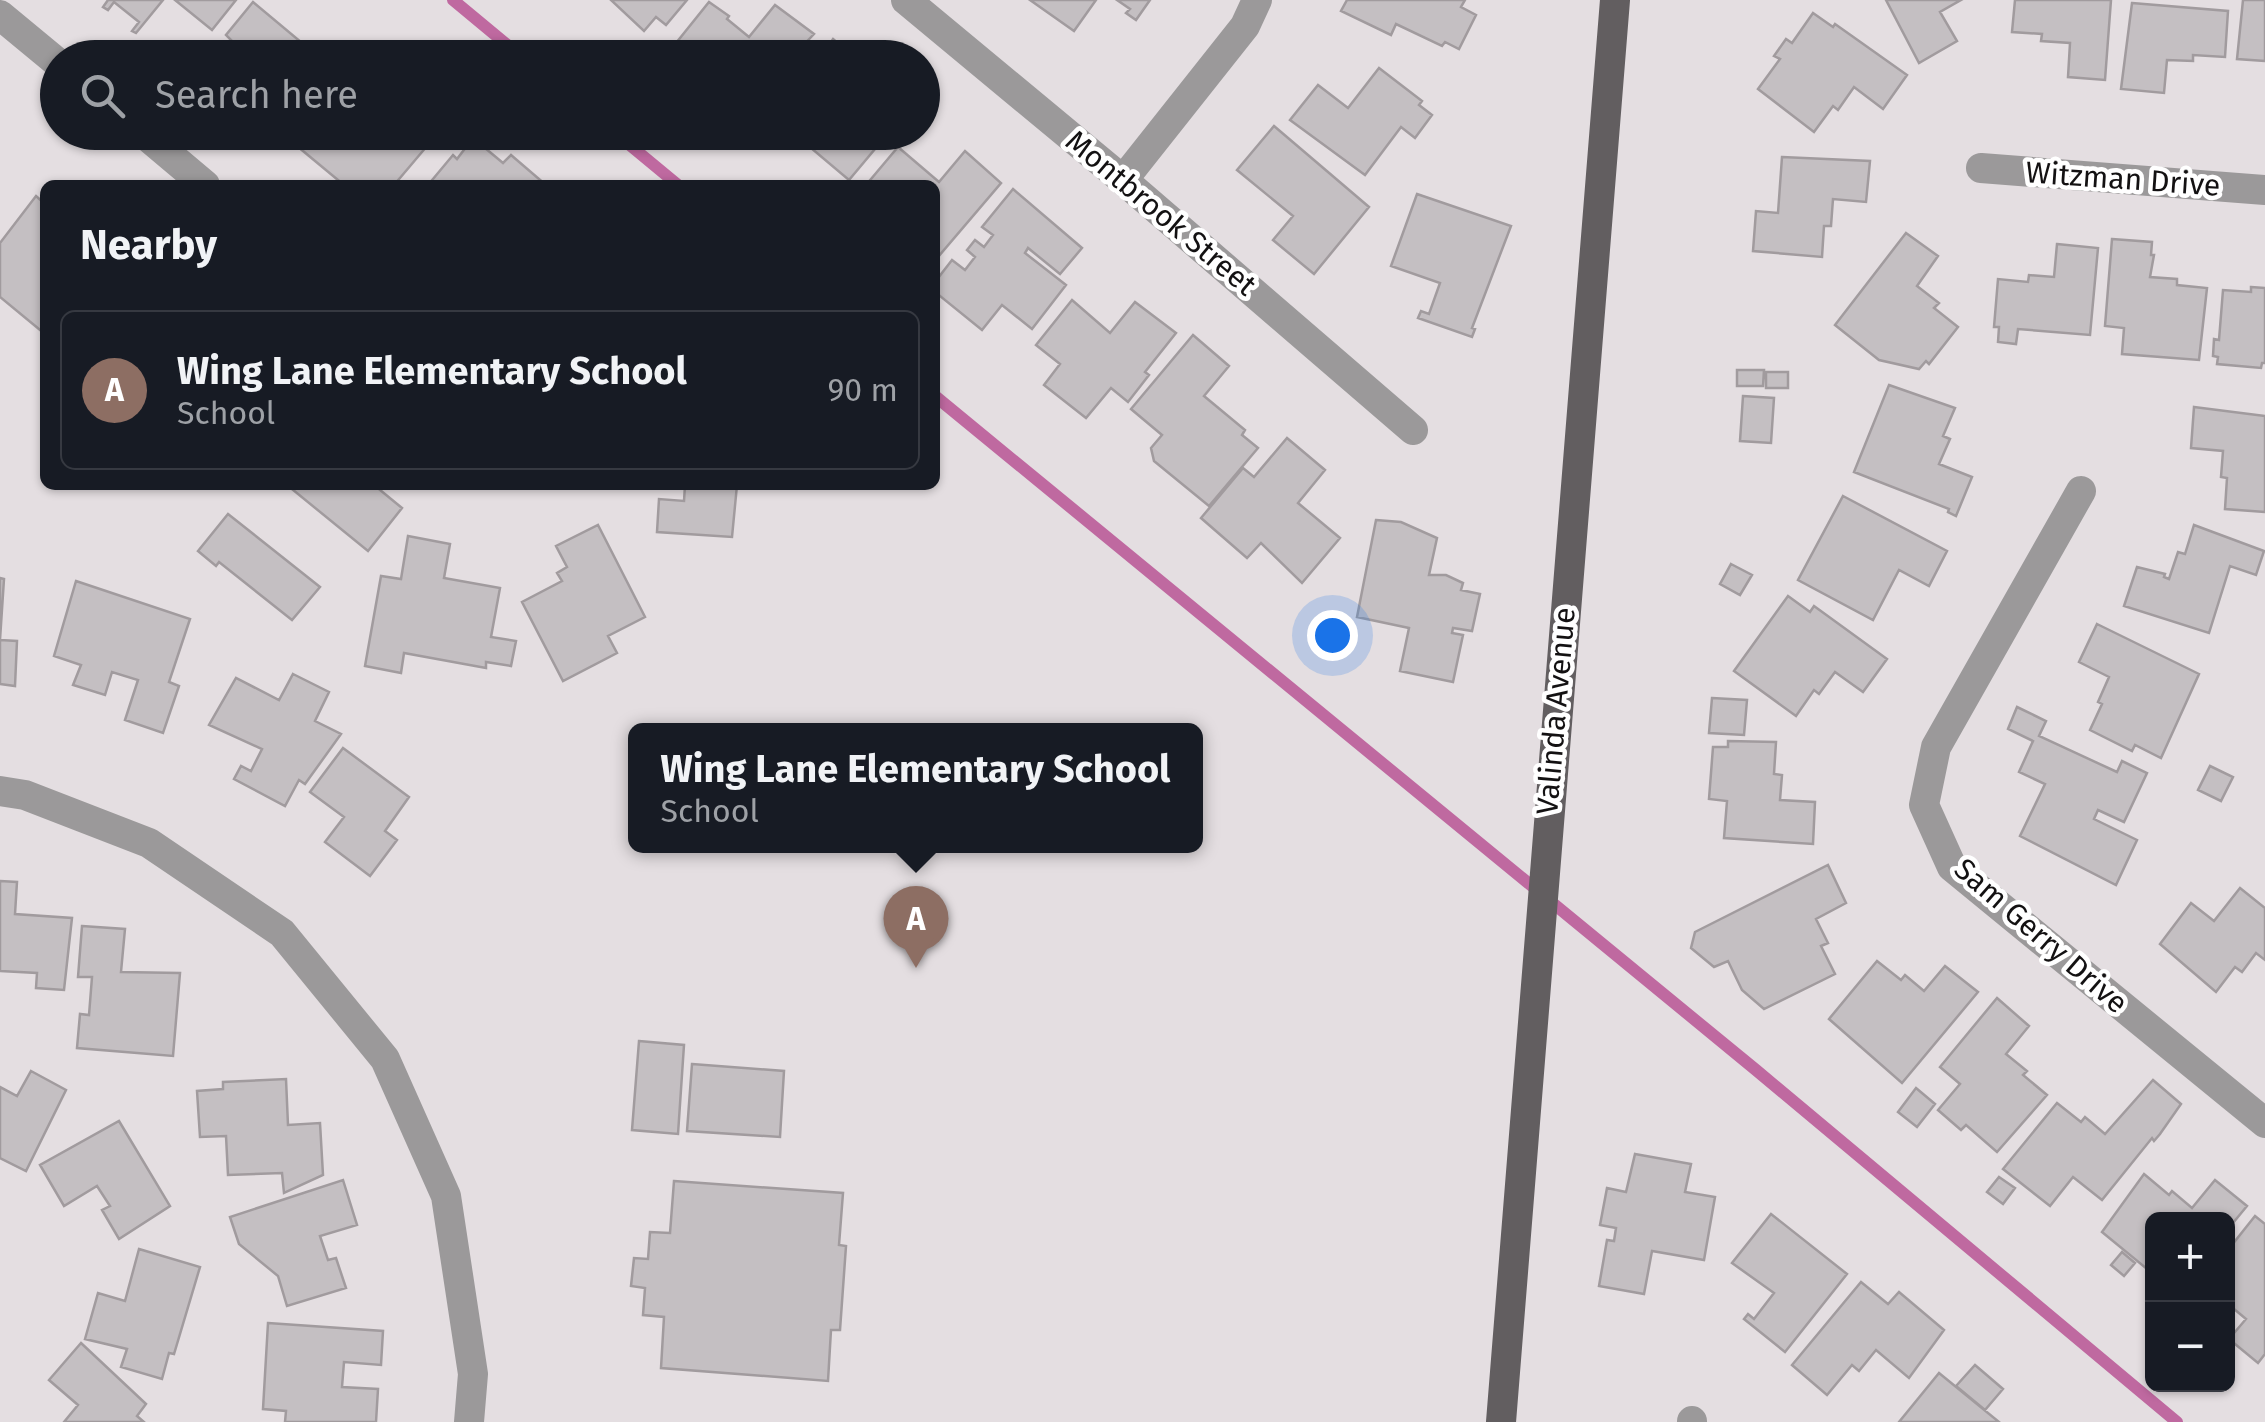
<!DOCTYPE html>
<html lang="en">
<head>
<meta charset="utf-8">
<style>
  body { margin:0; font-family:"Fira Sans",sans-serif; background:#20242c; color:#f1f3f6 }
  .controls { position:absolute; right:30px; bottom:30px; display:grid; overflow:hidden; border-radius:15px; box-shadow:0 2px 8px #0004 }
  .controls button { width:90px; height:90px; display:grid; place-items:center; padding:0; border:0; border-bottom:2px solid #363941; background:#171b24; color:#f1f3f6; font:50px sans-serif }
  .you { position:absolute; left:1332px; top:635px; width:35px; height:35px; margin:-25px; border:8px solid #fff; border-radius:50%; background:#1a73e8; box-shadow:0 0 0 15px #1a73e833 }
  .badge { display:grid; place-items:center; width:65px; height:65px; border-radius:50%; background:#0b8043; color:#fff; font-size:32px; font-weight:700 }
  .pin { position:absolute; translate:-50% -82px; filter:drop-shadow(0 2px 5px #0008) }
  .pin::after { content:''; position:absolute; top:52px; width:35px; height:30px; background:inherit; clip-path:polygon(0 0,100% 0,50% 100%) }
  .popup { position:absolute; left:628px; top:723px; width:575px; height:130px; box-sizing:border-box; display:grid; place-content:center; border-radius:15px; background:#171b24; filter:drop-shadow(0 2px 8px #0005); font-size:32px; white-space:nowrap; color:#9ea1a6 }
  .popup b { font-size:38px; color:#f1f3f6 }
  .popup::after { content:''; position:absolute; left:50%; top:100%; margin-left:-20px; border:20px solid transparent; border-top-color:#171b24 }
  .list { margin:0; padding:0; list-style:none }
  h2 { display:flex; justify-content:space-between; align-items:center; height:130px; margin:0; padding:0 40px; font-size:42px }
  h2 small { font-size:32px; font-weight:400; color:#9ea1a6 }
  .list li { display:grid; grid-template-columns:65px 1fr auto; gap:30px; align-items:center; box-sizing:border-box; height:160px; margin:0 20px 20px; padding:0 20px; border:2px solid #363941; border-radius:15px }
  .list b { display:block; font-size:38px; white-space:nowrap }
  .list p { margin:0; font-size:32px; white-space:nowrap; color:#9ea1a6 }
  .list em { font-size:32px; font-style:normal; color:#9ea1a6 }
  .icon { flex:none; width:55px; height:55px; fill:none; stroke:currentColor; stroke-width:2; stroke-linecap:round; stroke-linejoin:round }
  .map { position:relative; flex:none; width:2265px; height:1422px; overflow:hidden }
  .search { position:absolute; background:#171b24; box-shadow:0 2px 8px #0004; left:40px; top:40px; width:900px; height:110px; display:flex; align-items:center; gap:25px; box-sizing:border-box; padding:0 35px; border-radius:55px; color:#9ea1a6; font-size:38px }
  .panel { position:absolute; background:#171b24; box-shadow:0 2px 8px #0004; left:40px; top:180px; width:900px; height:310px; border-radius:15px }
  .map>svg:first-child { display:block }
</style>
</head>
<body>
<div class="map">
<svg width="2265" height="1422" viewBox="0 0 2265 1422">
  <rect width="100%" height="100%" fill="#e4dee1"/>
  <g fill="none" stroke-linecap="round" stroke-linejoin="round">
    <path stroke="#bf69a0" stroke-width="12" d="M453,0L523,58
      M614,132L678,185
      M935,396L1756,1070L2177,1422"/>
  </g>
  <path fill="#c4bfc2" stroke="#a19b9e" stroke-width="2.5" d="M108,0H163L136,33L132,31L139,22L114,2L108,10L103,7Z
    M175,0H236L212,30Z
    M611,0H687L666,25L656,17L644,31Z
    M1030,0H1096L1074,31Z
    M1117,0H1150L1136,20L1126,13L1130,9Z
    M1347,0H1465L1461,7L1476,15L1459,49L1445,42L1442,46L1396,24L1391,35L1341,11Z
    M1886,0H1961L1940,12L1957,41L1919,63Z
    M2015,0H2111L2105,80L2068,77L2070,43L2041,41L2042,34L2012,32Z
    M2243,0H2265V61L2237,59Z
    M253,2L320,58H224L235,44L226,35Z
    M709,2L729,16L727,19L749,37L775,5L814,34L791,58H664Z
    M2132,3L2228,11L2225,57L2193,55V61L2167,60L2164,93L2121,89Z
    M1813,13L1833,27L1835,24L1907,75L1883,109L1854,87L1838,110L1833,106L1814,132L1758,89L1780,59L1774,56L1786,39L1792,43Z
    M833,39L855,58H820Z
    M1379,68L1422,101L1419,105L1432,115L1415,138L1401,127L1365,175L1290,120L1318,85L1348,108Z
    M1274,126L1369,207L1314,274L1273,240L1293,216L1237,170Z
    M309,132H425L433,139L394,185H344L297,146Z
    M792,132H880L885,137L849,180Z
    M473,138L503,163L511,155L546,185H428L453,155L457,159Z
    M898,147L939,182L965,151L1001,183L938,257L935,255V185H866Z
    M1782,157L1870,161L1866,202L1833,199L1831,226H1824L1822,257L1753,251L1756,211L1778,213Z
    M1013,189L1082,248L1060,274L1028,248L1025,253L1066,285L1032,329L1002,305L982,330L935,292V282L952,260L965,270L975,257L967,250L975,240L984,247L993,235L982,227Z
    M1417,194L1511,226L1472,328L1475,329L1472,337L1418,318L1421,311L1429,314L1440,283L1391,266Z
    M36,196L45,204V334L0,297V243Z
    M1906,233L1938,256L1917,286L1939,303L1934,308L1958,327L1929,364L1926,361L1919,369L1879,360L1835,325Z
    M2112,239L2152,242L2151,255H2154L2150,277L2177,279V285L2207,288L2199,360L2122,354L2124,328L2105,326Z
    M2057,244L2098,248L2090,335L2018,329L2016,344L1998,342L1999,327H1994L1998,279L2028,282L2029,275L2054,277Z
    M2251,287L2265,288V363H2262L2261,368L2217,364L2218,357L2213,356L2214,339L2219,340L2223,290L2251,292Z
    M1072,300L1110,333L1135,302L1176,333L1145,372L1149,375L1128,402L1111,388L1086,418L1044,385L1060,364L1036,345Z
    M1193,335L1229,366L1204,396L1245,430L1242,435L1258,448L1209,506L1154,461L1151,448L1162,435L1131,409Z
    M1737,370H1764L1763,386H1737Z
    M1766,372H1788V388H1766Z
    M1889,385L1955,408L1943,436L1950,439L1939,464L1972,477L1956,516L1948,512L1949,509L1854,472Z
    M1743,396L1774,398L1771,443L1740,441Z
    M2194,407L2265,416V512L2225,509L2227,478L2221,477L2223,451L2191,448Z
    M1287,438L1325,470L1298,503L1340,538L1302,583L1261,543L1247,558L1201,518L1243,468L1254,477Z
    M287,485H374L402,508L368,551Z
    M685,485H737L732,537L657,532L659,499L684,501Z
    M1843,496L1947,551L1929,586L1899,570L1873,620L1798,580Z
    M228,514L320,587L292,620L219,562L216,566L198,551Z
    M1376,520L1401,522L1437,538L1429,575H1446L1463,583L1461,590L1480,594L1472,631L1453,628L1452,633L1463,635L1453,682L1400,671L1409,628L1357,617Z
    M598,525L645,617L608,636L617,653L563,681L522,602L562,581L557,573L567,567L556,546Z
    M2194,525L2264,551L2256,575L2230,566L2209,633L2124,606L2137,567L2165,574L2164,577L2169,579L2178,552L2185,554Z
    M408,536L450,544L444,578L500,588L491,637L516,641L511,666L486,662V668L404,653L401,673L365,666L381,576L401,579Z
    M1731,564L1752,575L1740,595L1720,584Z
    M0,578L4,579L0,640L17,641L15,686L0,684Z
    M76,581L190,619L169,682L179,686L163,733L125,720L138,680L112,672L105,695L73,685L81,665L54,656Z
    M1788,596L1810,612L1814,606L1887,659L1863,692L1835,672L1819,694L1814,690L1796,716L1734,671Z
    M2097,624L2199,674L2161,758L2135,745L2132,751L2090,730L2102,704L2098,702L2109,677L2079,662Z
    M293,674L329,692L315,721L341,734L305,784L299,780L285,806L234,779L241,766L251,771L262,749L209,725L236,678L279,700Z
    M1712,698L1747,700L1744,735L1709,733Z
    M2017,707L2046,721L2039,736L2117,772L2122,761L2147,773L2124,822L2098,810L2094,819L2137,840L2116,885L2020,836L2045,784L2019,772L2033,741L2008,729Z
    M1728,741L1776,742L1774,774L1782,775L1780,800L1815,802L1813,844L1724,838L1727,801L1709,799L1713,747H1728Z
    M343,748L409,797L385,831L397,840L370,876L325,842L344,817L310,792Z
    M2210,766L2233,777L2221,801L2198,790Z
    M1828,865L1846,903L1816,919L1828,943L1821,946L1835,974L1764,1009L1742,990L1728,961L1714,967L1691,948L1695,932Z
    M0,881L17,882L15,914L72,918L64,990L36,988L37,973L0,971Z
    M2240,888L2265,908V960L2256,953L2242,972L2235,967L2216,992L2160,944L2191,903L2214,921Z
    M82,926L125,929L121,972L180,973L173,1056L77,1048L80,1014L89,1015L92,977H78Z
    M1877,961L1901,980L1905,975L1924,991L1945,966L1978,992L1902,1083L1829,1019Z
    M1997,998L2029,1026L2006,1054L2027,1071L2023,1075L2047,1095L1997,1152L1966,1125L1961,1130L1938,1110L1960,1084L1940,1067Z
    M639,1041L684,1045L678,1134L632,1130Z
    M692,1064L784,1071L780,1137L687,1131Z
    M31,1071L66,1090L26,1171L0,1158V1087L17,1096Z
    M286,1079L288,1125L320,1123L323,1175L284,1193L282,1173L228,1175L226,1136L200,1137L197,1091L223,1089V1082Z
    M2153,1080L2181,1104L2160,1134L2154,1141L2152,1138L2102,1200L2073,1177L2050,1206L2003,1169L2057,1103L2081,1122L2085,1117L2105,1134Z
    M1916,1088L1935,1104L1917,1127L1898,1112Z
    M119,1121L170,1206L119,1239L102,1210L110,1206L97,1186L64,1206L40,1165Z
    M1635,1154L1691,1164L1685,1192L1715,1197L1704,1260L1652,1251L1644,1294L1599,1286L1607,1240L1614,1241L1616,1228L1600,1225L1607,1188L1626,1192Z
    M2144,1174L2169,1195L2172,1191L2192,1208L2215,1180L2247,1206L2228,1229V1220H2152V1262L2147,1269L2102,1232Z
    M1999,1177L2015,1188L2003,1204L1987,1192Z
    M343,1180L357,1225L320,1236L328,1260L336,1258L346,1288L287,1306L278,1276L239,1244L230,1217Z
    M674,1181L843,1193L839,1245L846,1246L840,1330H831L828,1381L661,1368L664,1317L643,1315L645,1288L631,1286L634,1258L648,1259L650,1232L670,1233Z
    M1771,1214L1847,1274L1785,1352L1744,1319L1748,1314L1754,1319L1774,1293L1732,1263Z
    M2255,1216L2265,1224V1354L2258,1363L2229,1339L2246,1319L2228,1304V1250Z
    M139,1249L200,1267L174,1354L169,1353L162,1379L121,1367L127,1349L85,1339L98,1293L125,1301Z
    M2122,1252L2135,1263L2124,1276L2111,1265Z
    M1861,1282L1888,1304L1899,1292L1944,1330L1909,1378L1876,1350L1859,1371L1852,1365L1827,1395L1792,1365Z
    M268,1323L383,1331L381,1365L344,1362L342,1387L378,1389L376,1422H285L286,1411L263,1409Z
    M81,1343L146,1404L137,1416L144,1422H64L78,1405L49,1380Z
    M1975,1365L2003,1389L1985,1410L1956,1386Z
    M1939,1373L1999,1422H1899Z"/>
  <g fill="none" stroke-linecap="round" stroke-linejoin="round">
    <path stroke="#9b999a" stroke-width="30" d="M906,0L1123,180L1413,430
      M0,15L58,63
      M142,132L205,185
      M1981,168L2265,190
      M1123,180L1245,26L1257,0
      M2081,491L1936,747L1924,805L1952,867L2265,1123
      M0,791L25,795L149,843L282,933L385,1059L446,1196L473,1374L469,1422
      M1692,1421V1422"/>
    <path stroke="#625e60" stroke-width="30" d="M1501,1422L1615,0"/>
  </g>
  <g text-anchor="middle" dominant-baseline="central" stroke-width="9" stroke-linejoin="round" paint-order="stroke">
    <g font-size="30" fill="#131112" stroke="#fff">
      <text transform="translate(2123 179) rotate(4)">Witzman Drive</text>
      <text transform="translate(1161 213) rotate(40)">Montbrook Street</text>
      <text transform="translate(1556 711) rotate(-85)">Valinda Avenue</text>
      <text transform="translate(2041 936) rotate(41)">Sam Gerry Drive</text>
    </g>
  </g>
</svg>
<div class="controls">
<button>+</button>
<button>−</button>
</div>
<div class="you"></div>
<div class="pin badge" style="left:916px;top:968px;background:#8d6e63">A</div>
<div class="popup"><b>Wing Lane Elementary School</b>School</div>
<div class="search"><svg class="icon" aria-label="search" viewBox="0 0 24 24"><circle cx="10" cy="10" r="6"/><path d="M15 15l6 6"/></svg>Search here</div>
<section class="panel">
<h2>Nearby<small></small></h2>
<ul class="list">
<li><span class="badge" style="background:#8d6e63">A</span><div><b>Wing Lane Elementary School</b><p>School</p></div><em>90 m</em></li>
</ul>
</section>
</div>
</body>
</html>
